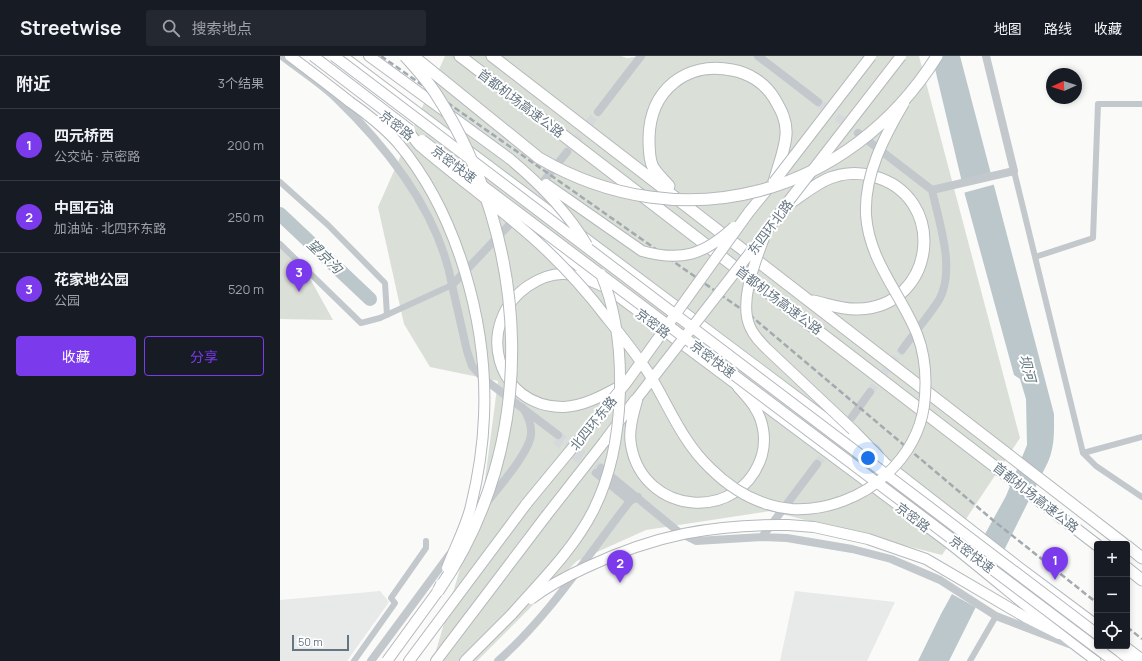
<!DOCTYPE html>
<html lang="zh">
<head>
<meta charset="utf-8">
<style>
  body { margin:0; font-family:Manrope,"Noto Sans SC",sans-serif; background:#242831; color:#f1f3f6 }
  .controls { position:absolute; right:12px; bottom:12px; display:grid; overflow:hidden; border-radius:4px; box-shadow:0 2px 6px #0003 }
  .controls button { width:36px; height:36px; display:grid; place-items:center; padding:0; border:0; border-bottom:1px solid #363941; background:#171b24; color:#f1f3f6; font:20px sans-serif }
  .compass { position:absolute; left:766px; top:12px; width:36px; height:36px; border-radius:50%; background:#171b24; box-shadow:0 2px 6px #0003; rotate:267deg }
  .scale { position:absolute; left:12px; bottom:10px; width:57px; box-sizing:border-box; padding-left:4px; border:2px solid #657683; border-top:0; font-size:11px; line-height:14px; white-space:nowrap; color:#657683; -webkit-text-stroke:3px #fff; paint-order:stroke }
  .you { position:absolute; left:588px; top:402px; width:14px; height:14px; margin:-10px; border:3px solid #fff; border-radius:50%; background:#1a73e8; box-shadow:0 0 0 6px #1a73e833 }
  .badge { display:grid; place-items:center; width:26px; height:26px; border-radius:50%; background:#7c3aed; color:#fff; font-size:13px; font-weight:700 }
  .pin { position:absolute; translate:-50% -33px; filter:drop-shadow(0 1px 2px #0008) }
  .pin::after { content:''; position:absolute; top:21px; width:14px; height:12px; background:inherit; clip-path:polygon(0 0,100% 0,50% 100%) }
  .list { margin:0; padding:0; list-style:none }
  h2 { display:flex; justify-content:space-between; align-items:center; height:52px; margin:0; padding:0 16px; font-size:17px }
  h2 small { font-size:13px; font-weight:400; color:#9ea1a6 }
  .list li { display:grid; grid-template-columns:26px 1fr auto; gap:12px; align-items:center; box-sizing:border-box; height:72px; padding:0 16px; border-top:1px solid #363941 }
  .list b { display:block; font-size:15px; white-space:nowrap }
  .list p { margin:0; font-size:13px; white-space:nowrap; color:#9ea1a6 }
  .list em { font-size:13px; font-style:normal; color:#9ea1a6 }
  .actions { display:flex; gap:8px; padding:12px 16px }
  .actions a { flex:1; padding:9px 0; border:1px solid #7c3aed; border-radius:4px; text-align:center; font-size:14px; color:#7c3aed }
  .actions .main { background:#7c3aed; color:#fff }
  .icon { flex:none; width:22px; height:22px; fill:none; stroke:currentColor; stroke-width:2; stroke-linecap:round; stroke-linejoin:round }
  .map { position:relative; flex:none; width:862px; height:605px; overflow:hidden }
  header { display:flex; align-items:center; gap:24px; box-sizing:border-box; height:56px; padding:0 20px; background:#171b24; border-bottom:1px solid #363941 }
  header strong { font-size:19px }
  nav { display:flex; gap:22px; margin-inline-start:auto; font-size:14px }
  .search { width:280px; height:36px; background:#242831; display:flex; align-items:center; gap:10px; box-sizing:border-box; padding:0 14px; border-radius:4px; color:#9ea1a6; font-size:15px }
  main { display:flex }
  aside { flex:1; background:#171b24 }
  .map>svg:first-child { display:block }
</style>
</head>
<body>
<header>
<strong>Streetwise</strong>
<div class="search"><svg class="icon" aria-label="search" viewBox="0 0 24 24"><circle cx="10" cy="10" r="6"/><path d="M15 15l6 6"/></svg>搜索地点</div>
<nav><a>地图</a><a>路线</a><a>收藏</a></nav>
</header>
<main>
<aside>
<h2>附近<small>3个结果</small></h2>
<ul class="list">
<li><span class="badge">1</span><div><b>四元桥西</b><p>公交站 · 京密路</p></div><em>200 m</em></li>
<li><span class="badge">2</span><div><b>中国石油</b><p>加油站 · 北四环东路</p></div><em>250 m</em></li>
<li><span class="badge">3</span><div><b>花家地公园</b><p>公园</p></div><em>520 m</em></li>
</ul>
<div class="actions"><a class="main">收藏</a><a>分享</a></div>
</aside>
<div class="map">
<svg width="862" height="605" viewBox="0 0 862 605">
  <rect width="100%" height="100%" fill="#fafaf8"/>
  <path fill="#e8e9e9" d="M100,535L109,546L67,605H0V544Z
    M515,535L615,546L587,605H500Z"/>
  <path fill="#dadfd7" d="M165,0H341L347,2L364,0H639L740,382L662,499L490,455L366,474L297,505L197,605H153L204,431L218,325L150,311L124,268L98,151Z
    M0,189L23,210L53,264L0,263Z"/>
  <path fill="#bbc7cb" d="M652,0H680L774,358C774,374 775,390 768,406L669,605H638L661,558L726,440L747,389L746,343L740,323L734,319L685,139Z"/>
  <path fill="#fafaf8" d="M713,116L716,128L683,137L680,124Z
    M702,479L725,497L697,552L670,537Z"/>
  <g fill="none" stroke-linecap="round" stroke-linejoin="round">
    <path stroke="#bbc7cb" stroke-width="14" d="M0,158L90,243"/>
    <path stroke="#d5d9db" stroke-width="8" stroke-dasharray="8 4" stroke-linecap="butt" d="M538,46L578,77
      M287,96L318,56
      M235,162L258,132
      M590,336L622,294
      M278,379L321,412
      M275,384L316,417
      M537,408L561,377"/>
    <defs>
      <path id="secondary" d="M63,0L587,393
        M245,169L325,231L667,486C717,525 765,568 816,605
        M607,408L738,510L817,569
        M845,590L862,603"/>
      <path id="trunk" d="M89,0L230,103
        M469,156L491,129
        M486,176L504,151
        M325,231C312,226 296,217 282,218C270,218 257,224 248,230C193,268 216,352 284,351C306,350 327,337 346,327
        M358,341C354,356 348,374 351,389C363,460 461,468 482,399C486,384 484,366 475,352C471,345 464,338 458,331
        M573,374L604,406
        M324,386L355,344
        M508,469L534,471L588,483L646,503L745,561L779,578
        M832,590L852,605
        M129,605L247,447
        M156,605L266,460
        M185,605L232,558"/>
      <path id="motorway" d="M180,0L817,489
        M212,0L844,488
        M389,130C384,124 377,118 373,111C369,104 369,90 369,82C370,34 406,5 452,14C469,17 485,27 494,42C501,54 507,64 506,79C505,94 498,111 494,126
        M504,151C519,142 534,128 550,122C563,117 579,116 592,120C669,139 657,251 578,253C563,254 548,248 533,245
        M847,490L862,502
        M847,512L862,524"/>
    </defs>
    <use href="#secondary" stroke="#b3babf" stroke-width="11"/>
    <use href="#trunk" stroke="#b4b9bd" stroke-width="12"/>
    <use href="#motorway" stroke="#b4b9bd" stroke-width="13"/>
    <path stroke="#c3c8cc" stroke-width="6" d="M734,115L803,397L862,381
      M0,126L48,169L105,227L107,259
      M0,188L81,267L100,262L172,229
      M755,201L813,182L818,48H862
      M803,397L816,410L862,441
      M74,605L115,547L111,542L146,492V485
      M690,605L716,560"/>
    <path stroke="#c3c8cc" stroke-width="8" d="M2,0C20,14 39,26 55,41C107,91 159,157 172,229
      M478,0L538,46
      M318,56L361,0
      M578,77L652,134C659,166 676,214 659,244C648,261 634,277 622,294
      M259,131L287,96
      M652,134L734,115L706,0
      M231,167L172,229L187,295L192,310L204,323L278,379
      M572,361L590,336
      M321,412L400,477L416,485L482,481L507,482L572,493L611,503L660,524L716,560L789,588
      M316,417L350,445
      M205,449C217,433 249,397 251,379C252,369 248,360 243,352
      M482,481L537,408
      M91,605L170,498
      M218,605C270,559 307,500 350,445L358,441"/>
    <use href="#secondary" stroke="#fff" stroke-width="9"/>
    <use href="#trunk" stroke="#fff" stroke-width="10"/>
    <use href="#motorway" stroke="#fff" stroke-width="11"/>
    <path stroke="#a2aab0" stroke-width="2.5" stroke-dasharray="6 3" stroke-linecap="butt" d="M101,0L471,260L714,465L817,547
      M847,571L862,583"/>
    <defs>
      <path id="trunk-bridge" d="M10,0C30,15 50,30 70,46C87,58 104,71 118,87C178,158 208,269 204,360C203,390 198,421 191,450C186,471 175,491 167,512
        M33,0L130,74
        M54,0L817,578
        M124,70L139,89C176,121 216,149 252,181C279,205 305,233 327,262C341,279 355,297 368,316C388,348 402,386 430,412C453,435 479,450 512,453C546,455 583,441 607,418C627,399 640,378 644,350C647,326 646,301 637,278C621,238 589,205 586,159C584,119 604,81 624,47
        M142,84L834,605
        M230,103C260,128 287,155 307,189
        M494,126L591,0
        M266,128L362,195C401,206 424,199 454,171
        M504,151L621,0
        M486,176C477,202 458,244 470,271C474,280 480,286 487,293L573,374
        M358,341L480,184
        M247,447L346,327L469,156
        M266,460L324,386
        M251,543C268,530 287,520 307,511C375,479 433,468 508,469
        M232,558C261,525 293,494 313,455C346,390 349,285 321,218
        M107,605L158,535L161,528"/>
      <path id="motorway-bridge" d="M125,0C136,12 147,24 156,38C252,187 261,387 158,535
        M133,0L259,102C403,186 570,139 657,0"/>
    </defs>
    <use href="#trunk-bridge" stroke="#b4b9bd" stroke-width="12" stroke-linecap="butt"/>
    <use href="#motorway-bridge" stroke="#b4b9bd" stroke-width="13" stroke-linecap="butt"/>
    <use href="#trunk-bridge" stroke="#fff" stroke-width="10"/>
    <use href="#motorway-bridge" stroke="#fff" stroke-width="11"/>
  </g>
  <g text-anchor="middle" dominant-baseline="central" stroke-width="4" stroke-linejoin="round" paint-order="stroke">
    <g font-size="13" fill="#657683" stroke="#fff">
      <text transform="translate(241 47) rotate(37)">首都机场高速公路</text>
      <text transform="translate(117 69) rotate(38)">京密路</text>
      <text transform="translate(174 108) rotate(37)">京密快速</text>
      <text transform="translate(490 171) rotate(-53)">东四环北路</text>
      <text transform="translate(499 244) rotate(37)">首都机场高速公路</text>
      <text transform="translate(373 267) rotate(37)">京密路</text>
      <text transform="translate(433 303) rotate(37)">京密快速</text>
      <text transform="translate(313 367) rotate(-51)">北四环东路</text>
      <text transform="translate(756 441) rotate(38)">首都机场高速公路</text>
      <text transform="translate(633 461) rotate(37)">京密路</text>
      <text transform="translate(692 498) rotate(37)">京密快速</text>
    </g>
    <g font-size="14" font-style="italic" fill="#60757c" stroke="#fff">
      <text transform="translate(45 200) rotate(44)">望京沟</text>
      <text transform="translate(748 312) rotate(75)">坝河</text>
    </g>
  </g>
</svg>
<div class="controls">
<button>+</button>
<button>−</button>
<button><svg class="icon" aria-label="locate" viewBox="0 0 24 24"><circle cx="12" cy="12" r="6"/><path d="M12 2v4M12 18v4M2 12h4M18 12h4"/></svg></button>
</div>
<svg class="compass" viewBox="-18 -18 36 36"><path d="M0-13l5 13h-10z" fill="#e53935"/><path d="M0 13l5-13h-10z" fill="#9ea1a6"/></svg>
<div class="scale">50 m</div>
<div class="you"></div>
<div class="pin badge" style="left:775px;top:524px">1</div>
<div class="pin badge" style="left:340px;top:527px">2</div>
<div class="pin badge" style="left:19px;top:236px">3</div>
</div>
</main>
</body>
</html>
